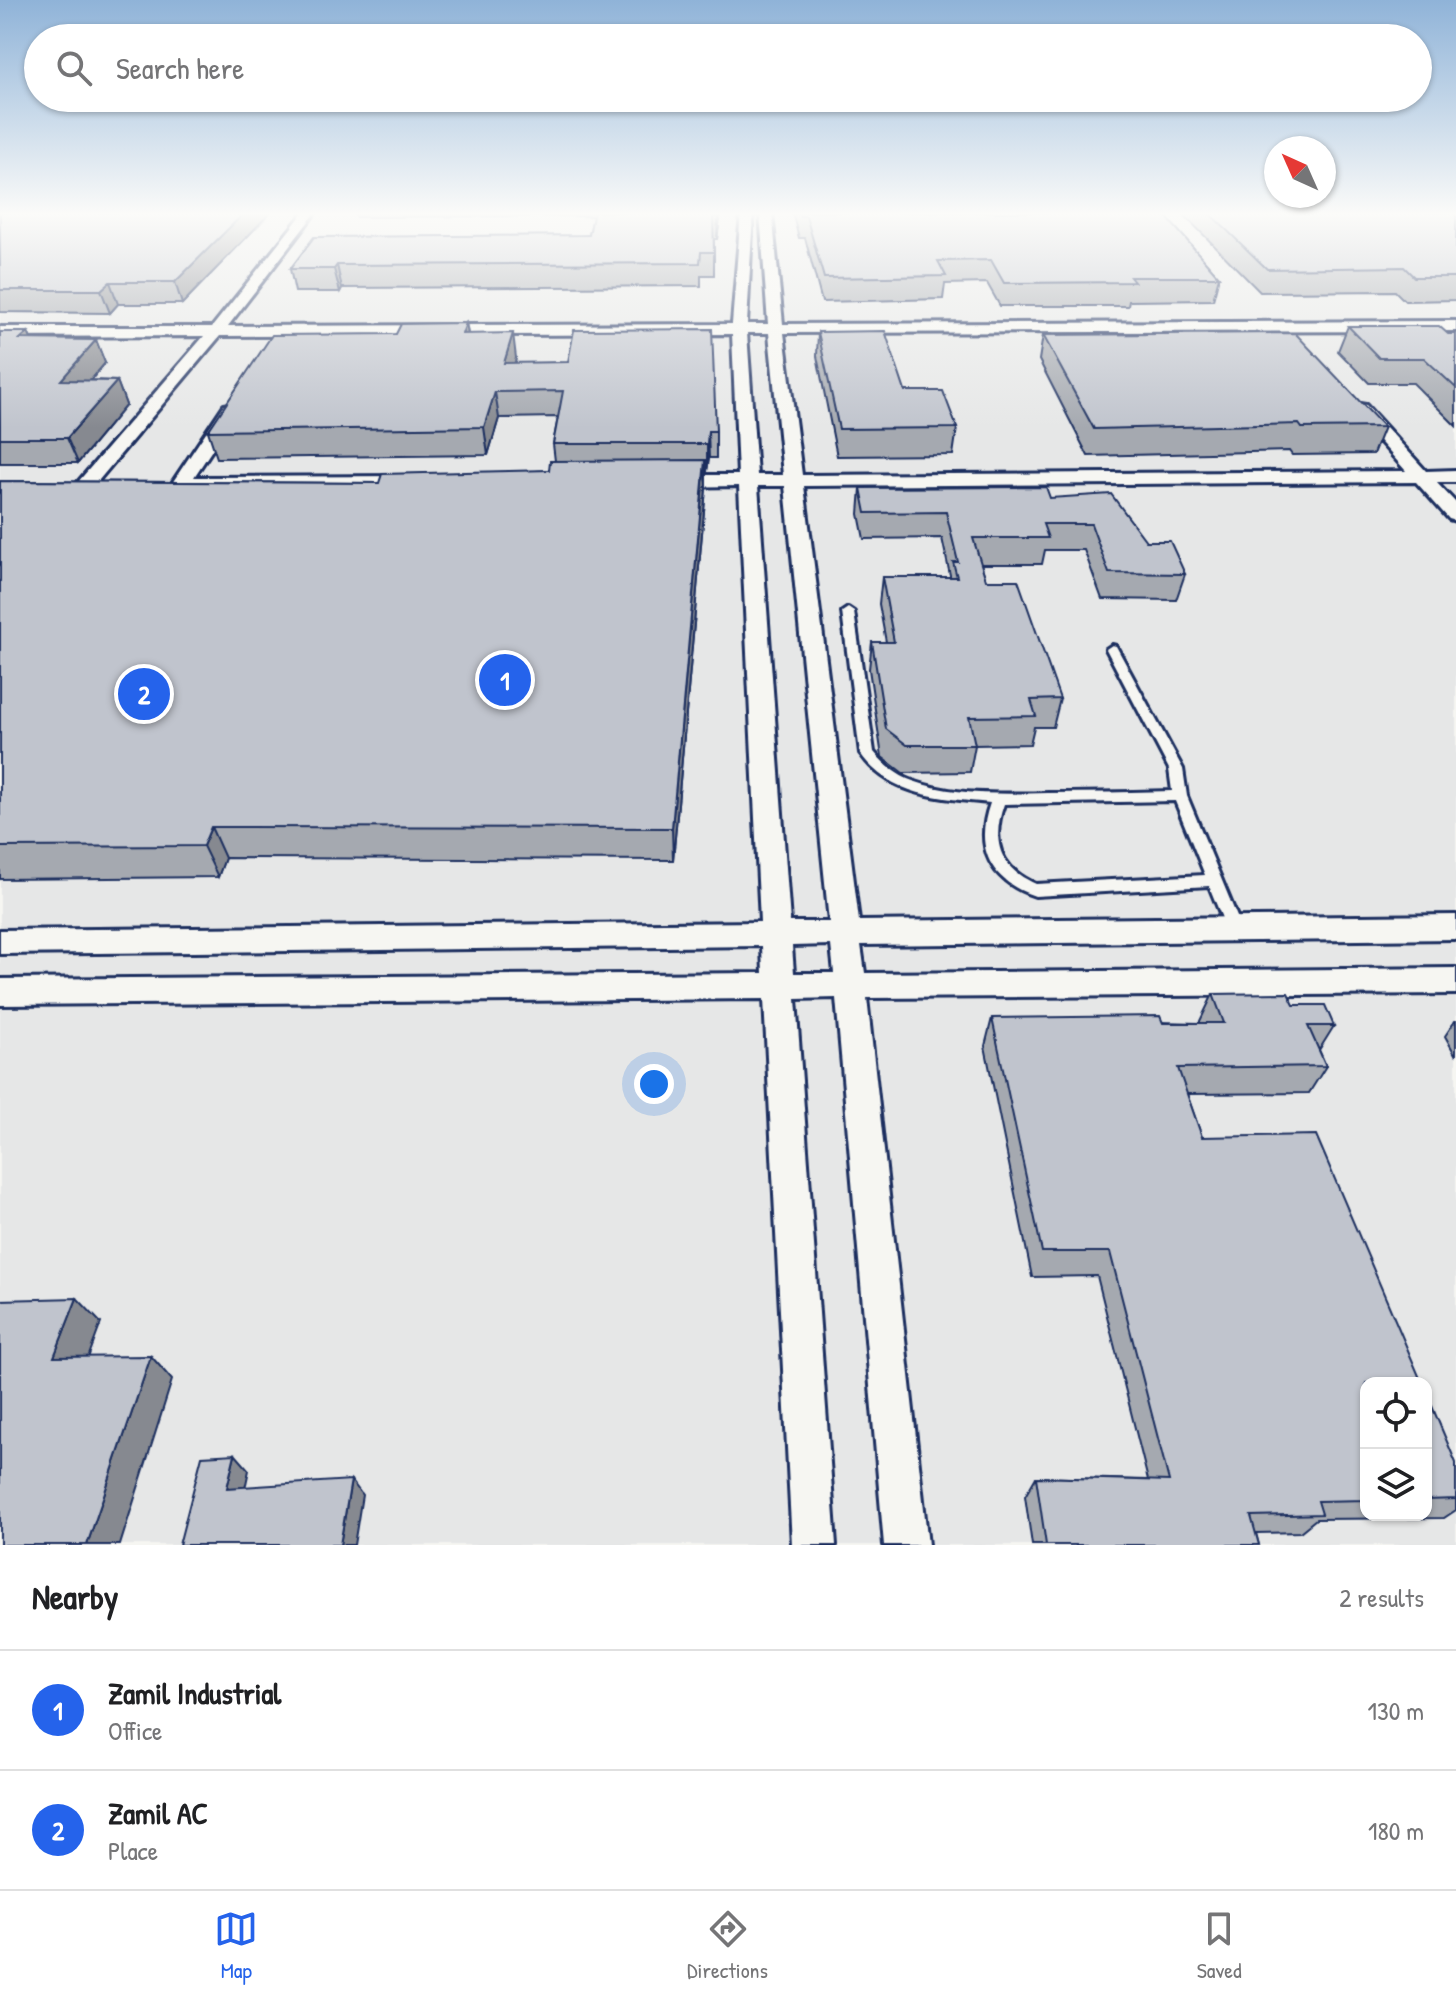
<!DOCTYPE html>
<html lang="en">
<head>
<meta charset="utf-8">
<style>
  body { margin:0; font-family:"Patrick Hand",sans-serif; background:#f2f2f2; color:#202124 }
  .controls { position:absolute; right:24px; bottom:24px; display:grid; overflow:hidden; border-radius:16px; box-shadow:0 2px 6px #0004 }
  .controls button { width:72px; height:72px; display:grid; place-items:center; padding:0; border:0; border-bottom:2px solid #e0e0e0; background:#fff; color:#202124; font:40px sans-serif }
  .compass { position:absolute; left:1264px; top:136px; width:72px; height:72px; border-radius:50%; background:#fff; box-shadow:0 2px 6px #0004; rotate:315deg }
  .you { position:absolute; left:654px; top:1084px; width:28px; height:28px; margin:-20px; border:6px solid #fff; border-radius:50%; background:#1a73e8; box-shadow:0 0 0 12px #1a73e833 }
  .badge { display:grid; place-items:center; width:52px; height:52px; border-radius:50%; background:#2563eb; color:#fff; font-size:26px; font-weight:700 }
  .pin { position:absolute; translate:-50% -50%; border:4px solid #fff; box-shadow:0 2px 8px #0006 }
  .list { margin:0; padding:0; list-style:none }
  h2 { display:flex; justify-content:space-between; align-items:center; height:104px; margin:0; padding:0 32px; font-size:34px }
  h2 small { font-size:26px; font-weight:400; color:#757577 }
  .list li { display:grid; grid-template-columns:52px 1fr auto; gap:24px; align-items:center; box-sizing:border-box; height:120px; padding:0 32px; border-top:2px solid #e0e0e0 }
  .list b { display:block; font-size:30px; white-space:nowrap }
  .list p { margin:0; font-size:26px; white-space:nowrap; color:#757577 }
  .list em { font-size:26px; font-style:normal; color:#757577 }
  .icon { flex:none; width:44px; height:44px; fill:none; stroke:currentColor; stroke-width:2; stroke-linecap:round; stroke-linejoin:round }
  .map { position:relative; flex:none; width:1456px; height:1545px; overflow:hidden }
  .search { position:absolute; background:#fff; box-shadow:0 2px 6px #0004; left:24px; right:24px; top:24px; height:88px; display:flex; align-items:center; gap:20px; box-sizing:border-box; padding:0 28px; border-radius:44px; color:#757577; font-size:30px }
  .sheet { height:344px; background:#fff }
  nav { display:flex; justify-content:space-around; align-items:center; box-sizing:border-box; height:112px; border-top:2px solid #e0e0e0; background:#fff; font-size:22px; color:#757577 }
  nav a { display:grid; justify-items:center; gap:4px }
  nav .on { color:#2563eb }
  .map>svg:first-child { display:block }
</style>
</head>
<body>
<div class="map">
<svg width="1456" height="1545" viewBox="0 0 1456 1545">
  <rect width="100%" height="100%" fill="#f6f6f2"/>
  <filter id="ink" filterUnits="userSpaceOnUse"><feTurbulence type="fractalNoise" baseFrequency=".0125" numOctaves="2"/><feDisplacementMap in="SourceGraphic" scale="16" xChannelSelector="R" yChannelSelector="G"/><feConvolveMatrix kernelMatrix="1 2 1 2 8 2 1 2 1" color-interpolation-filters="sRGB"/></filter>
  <g filter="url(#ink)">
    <path fill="#e6e7e7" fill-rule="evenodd" d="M0,212H1456V1545H0ZM1366,1383H1426V1515H1366Z"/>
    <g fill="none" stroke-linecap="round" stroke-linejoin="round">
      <defs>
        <path id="service" d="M848,608L854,612L874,752C885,765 896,775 913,781C953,796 1006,794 1048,793C1089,793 1131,792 1172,791L1169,769L1106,649L1112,645L1116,646L1183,769L1187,796L1242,929L1240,933L1234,935L1228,933L1209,886L1035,896C990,881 974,848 990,803C942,798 890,797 860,753L842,612ZM1175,801L1205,875L1036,884C999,868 991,841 1004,804Z"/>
        <path id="minor" d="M304,212H316L228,326L732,324L741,212H753L747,324H768L760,212H772L783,324L1456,321V331L784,333L802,475L1406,471L1351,409L1360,404L1366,405L1426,471L1456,470V482H1436L1456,503V521L1449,519L1416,482L804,486L859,921L1456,915V939L861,945L865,973L1456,968V994L867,998L928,1545H884L836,998L796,999L836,1545H792L764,999L0,1005V979L763,973L762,946L0,954V930L760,922L739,486L672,487L663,481L672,475H738L732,334L220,336L93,487L86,489L77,483L204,336L0,337V327H212ZM747,333H769L783,475H757ZM758,486H785L829,922H790ZM831,945L834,973H794L792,946Z
          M230,404L239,409L194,477L412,476L421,482L412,488L174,487L172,483L224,405Z"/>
      </defs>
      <use href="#service" stroke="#1b2f5e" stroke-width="6"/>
      <use href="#minor" stroke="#1b2f5e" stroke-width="6"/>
      <use href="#service" fill="#f6f6f2" fill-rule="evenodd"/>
      <use href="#minor" fill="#f6f6f2" fill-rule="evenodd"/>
    </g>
    <path fill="#a5a9b0" stroke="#1b2f5e" stroke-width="2" d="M0,212H271L182,304H118L110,313L0,312Z
      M355,212H720V218L717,239H714V275H701V286L342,288L340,292H295L290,269L589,235L593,216L356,217Z
      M792,212H1162L1219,277L1213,300L1129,301L1128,306H1000L987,283L945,284L943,299L822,302L805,238H799Z
      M1181,212H1456V300L1405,301L1395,291L1260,292Z
      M466,323L468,334L516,358L515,363L716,431V458H709L707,471H706V488L673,860L225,858L218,877L0,879V481L379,483L549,470L555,461L553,444L558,417L499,418L488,455L217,458L208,431L396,334Z
      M1348,326L1456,334V426L1413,383H1369L1338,351Z
      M0,332H28L31,339L96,340L105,363L91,380L117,381L126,405L78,463H0Z
      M818,332L957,428L953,455L837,456L817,356Z
      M1043,335L1384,427L1373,454L1292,455L1289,451L1088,456L1039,360Z
      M861,488L1050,498L1146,541L1185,574L1176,600L1102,599L1084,550H1045L1042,564H981L986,580L1060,699L1053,727H1034L1030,744L975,745L970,772L903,773L882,757L869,669L872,642H886L879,604L882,577H950V575L942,538L864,539L859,514Z
      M1213,994L1294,1005L1334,1026L1319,1050L1326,1066L1309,1093L1187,1094L1202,1137L1366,1383V1515H1426V1392L1456,1499V1510L1444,1518L1316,1519L1300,1532L1256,1533L1259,1545H1032L1025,1496L1036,1477L1148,1480L1097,1276L1032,1277L985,1046L992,1018L1200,1023V1021Z
      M1455,1021H1456V1056L1445,1036Z"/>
    <path fill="#868990" stroke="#1b2f5e" stroke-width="2" d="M245,212H271L182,304L175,282Z
      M718,212H720V218L717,239Z
      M337,265L342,288L340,292L334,269Z
      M110,282L118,304L110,313L101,290Z
      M466,323L470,348L462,334Z
      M28,332L37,355L20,339Z
      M513,333L516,358L507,388L504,363Z
      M96,340L105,363L71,404L61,380Z
      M117,381L126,405L78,463L67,438Z
      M495,392L499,418L488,455L484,427Z
      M708,431L709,458L707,471V444Z
      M705,460L706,488L673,860L672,828Z
      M211,827L225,858L218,877L203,846Z
      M77,1298L101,1323L79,1382L54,1357Z
      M151,1356L172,1380L120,1545H87Z
      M235,1454L249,1470L242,1503L227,1488Z
      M351,1480L362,1495L354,1545H340Z"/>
    <path fill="#c0c4cd" stroke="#1b2f5e" stroke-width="2" d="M0,212H245L175,282H110L101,290H0Z
      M594,212H718L717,217H713L714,252H701L700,263L337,265L334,269H290L314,237L589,235Z
      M799,212H1162L1219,277H1130L1134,282L1004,283L991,260L938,261L946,276L824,278L806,216H800Z
      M1208,212H1456V277H1414L1404,267L1267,269Z
      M466,323L462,334L513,333L504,363L568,362L574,330L712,329L716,431H708L707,444H553L563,391L495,392L484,427L208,431L272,335L396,334L401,324Z
      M1348,326H1439L1448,334H1456V388L1424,358H1379Z
      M885,331L905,391H943L957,428L839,429L818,332Z
      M0,332H28L20,339L96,340L61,380L117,381L67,438H0Z
      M1295,333L1384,427L1302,428L1299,424L1094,429L1043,335Z
      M705,460L672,828L211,827L203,846L0,847V481L379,483L382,474L549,470L550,461Z
      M1046,487L1050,498L1111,494L1146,541H1170L1185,574L1109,573L1091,524H1043L1048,538H973L986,580H1018L1060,699L1031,700L1036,716L969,717L975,745H907L886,729L872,642H894L882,577H957L953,562H958L946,512L866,513L861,488Z
      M1288,993L1294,1005H1325L1334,1026H1308L1326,1066L1178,1068L1202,1137L1316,1135L1422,1383H1366V1500L1318,1501L1322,1514L1251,1516L1259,1545H1046L1036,1477L1169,1481L1110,1252H1042L992,1018L1160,1016L1163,1023H1224L1213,994Z
      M77,1298L54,1357L151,1356L87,1545H0V1300Z
      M1426,1392L1456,1463V1499L1426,1500Z
      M235,1454L227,1488L351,1480L340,1545H179L202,1456Z"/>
  </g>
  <linearGradient id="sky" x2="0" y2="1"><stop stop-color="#8fb3d8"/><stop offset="0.5" stop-color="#fbfbf9"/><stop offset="1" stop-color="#fbfbf9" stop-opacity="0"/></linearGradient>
  <rect width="1456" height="428" fill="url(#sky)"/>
</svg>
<div class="controls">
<button><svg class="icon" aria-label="locate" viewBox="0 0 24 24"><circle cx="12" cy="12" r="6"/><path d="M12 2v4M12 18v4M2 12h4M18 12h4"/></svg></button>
<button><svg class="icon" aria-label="layers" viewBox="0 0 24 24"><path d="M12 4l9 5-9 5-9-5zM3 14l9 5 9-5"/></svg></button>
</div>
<svg class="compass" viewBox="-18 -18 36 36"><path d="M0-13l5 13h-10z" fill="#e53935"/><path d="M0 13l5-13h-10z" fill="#757577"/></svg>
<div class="you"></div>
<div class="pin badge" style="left:505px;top:680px">1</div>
<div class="pin badge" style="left:144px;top:694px">2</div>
<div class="search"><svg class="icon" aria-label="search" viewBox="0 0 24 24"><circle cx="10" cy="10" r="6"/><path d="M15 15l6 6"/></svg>Search here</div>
</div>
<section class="sheet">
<h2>Nearby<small>2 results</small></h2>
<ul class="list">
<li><span class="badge">1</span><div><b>Zamil Industrial</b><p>Office</p></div><em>130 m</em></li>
<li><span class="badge">2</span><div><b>Zamil AC</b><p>Place</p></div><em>180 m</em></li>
</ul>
</section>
<nav>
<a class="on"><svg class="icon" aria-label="map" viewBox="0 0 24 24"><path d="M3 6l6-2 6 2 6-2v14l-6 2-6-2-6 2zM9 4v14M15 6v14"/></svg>Map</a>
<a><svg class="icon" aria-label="directions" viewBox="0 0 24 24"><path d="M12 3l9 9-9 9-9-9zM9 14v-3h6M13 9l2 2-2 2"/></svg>Directions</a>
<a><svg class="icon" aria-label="saved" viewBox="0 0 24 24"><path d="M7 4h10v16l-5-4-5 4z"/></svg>Saved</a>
</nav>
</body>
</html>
